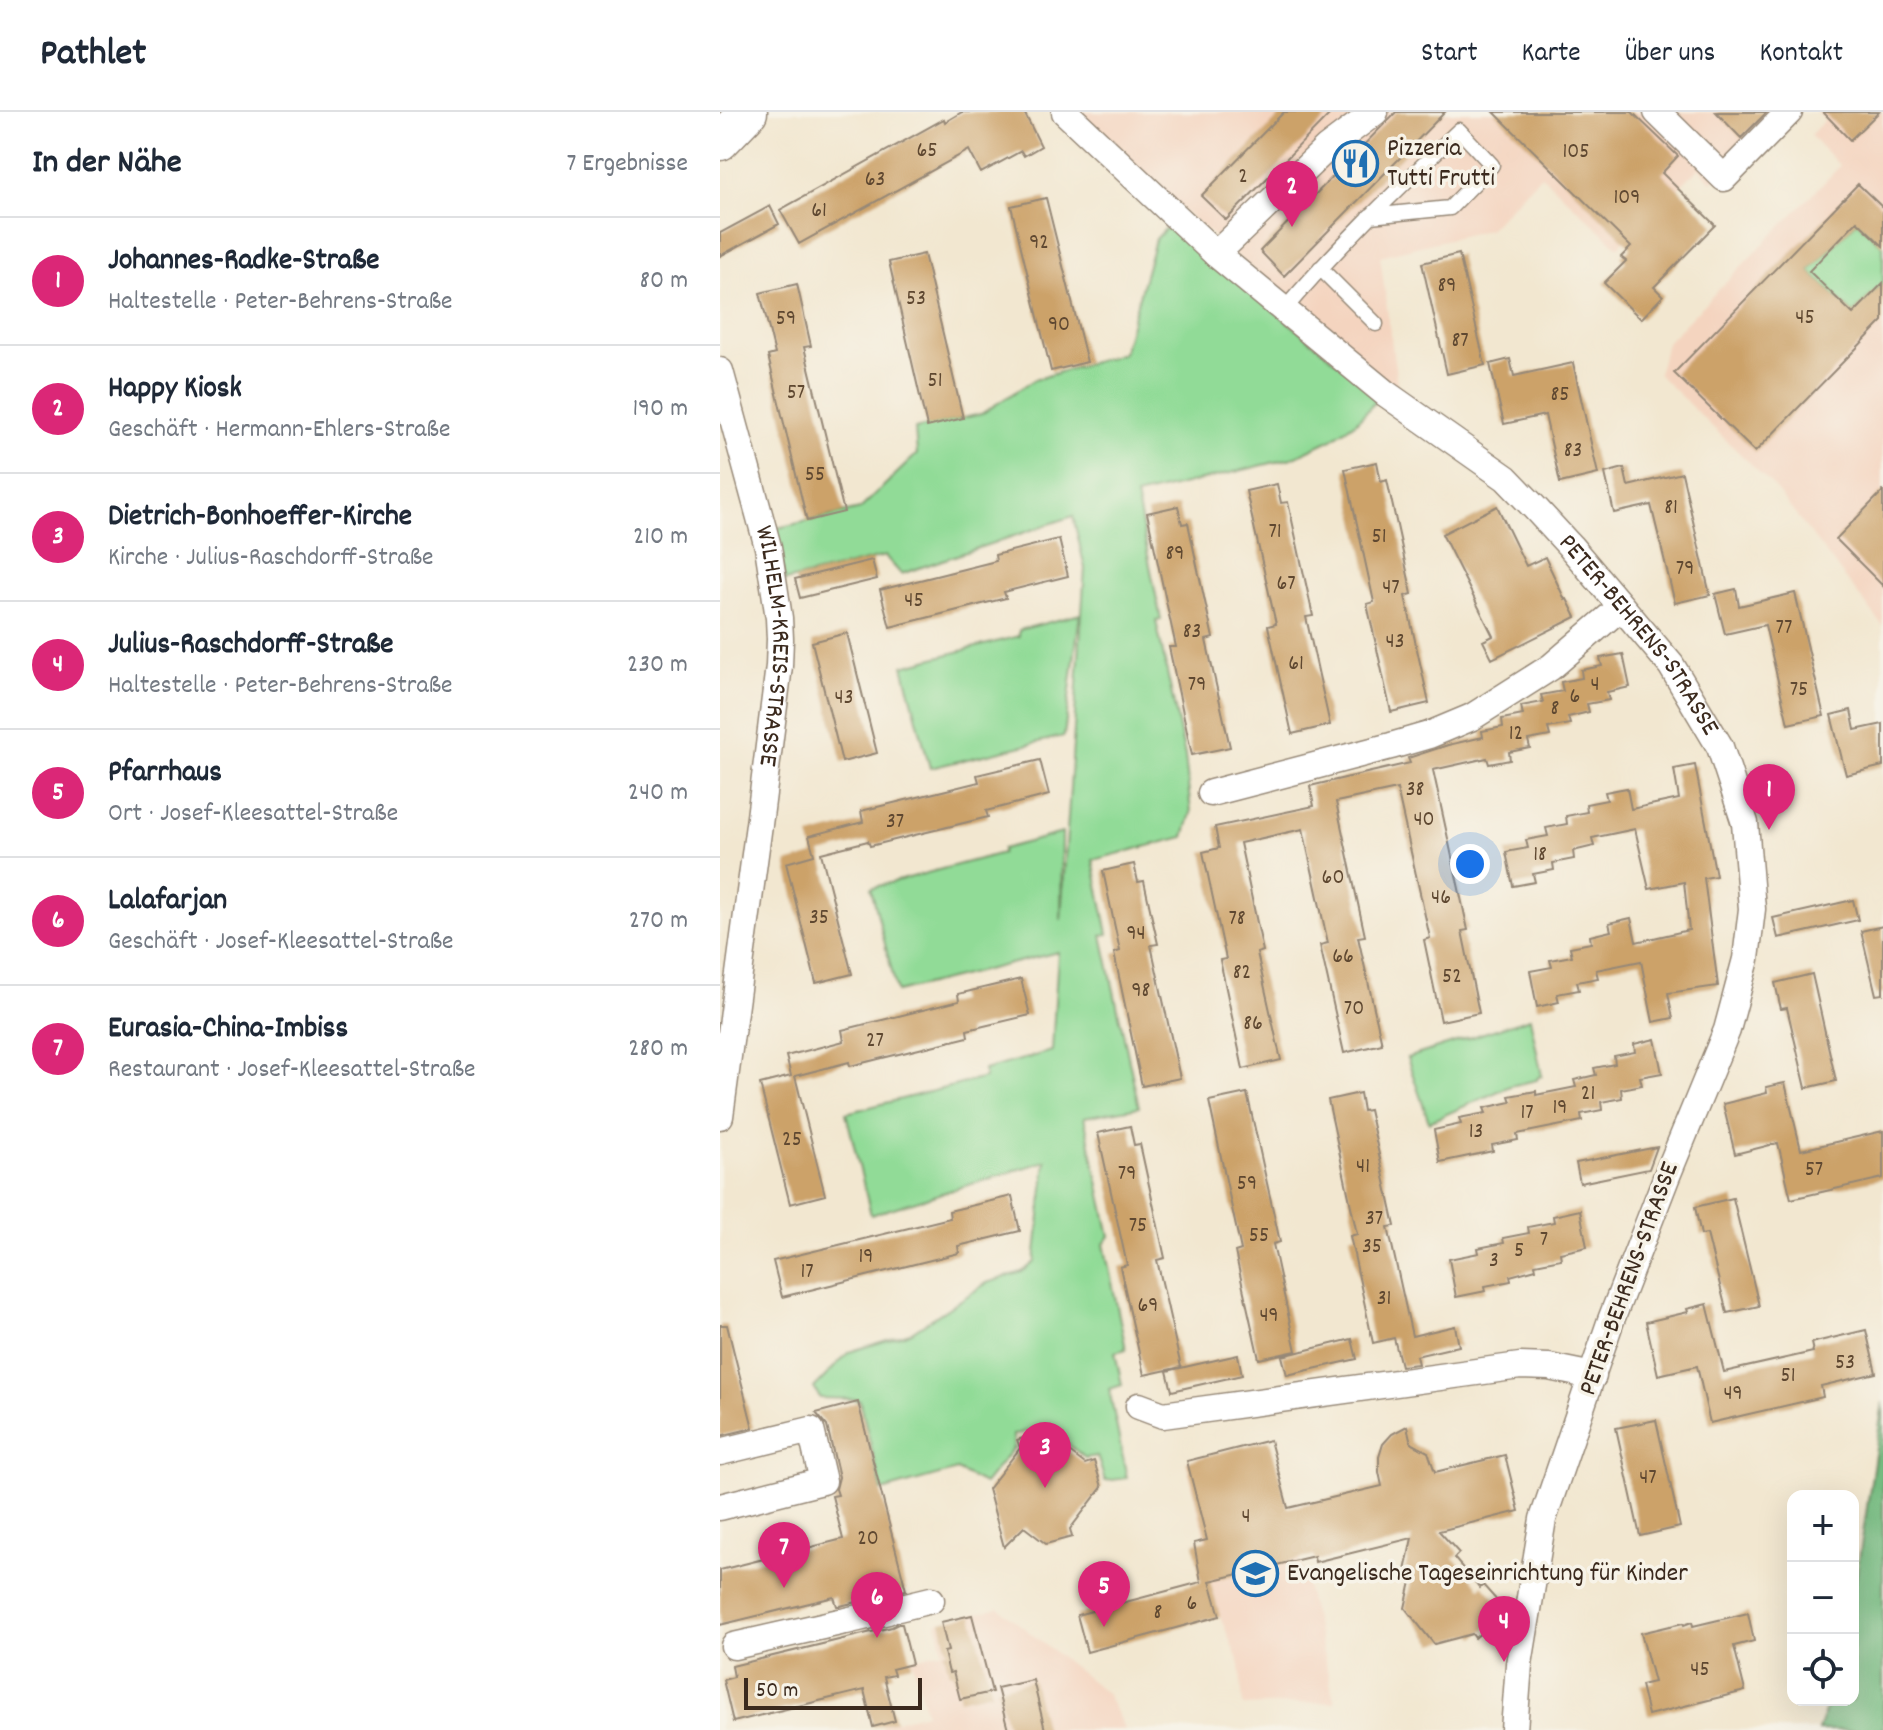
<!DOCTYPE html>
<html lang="de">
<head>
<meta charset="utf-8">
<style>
  body { margin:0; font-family:Dekko,sans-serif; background:#f2f2f3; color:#1f2937 }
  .controls { position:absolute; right:24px; bottom:24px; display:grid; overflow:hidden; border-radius:16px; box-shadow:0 8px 32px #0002 }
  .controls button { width:72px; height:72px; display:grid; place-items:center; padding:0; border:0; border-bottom:2px solid #e0e1e3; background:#fff; color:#1f2937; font:40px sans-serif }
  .scale { position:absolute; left:24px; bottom:20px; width:178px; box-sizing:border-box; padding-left:8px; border:4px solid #3b2a1e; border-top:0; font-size:22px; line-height:28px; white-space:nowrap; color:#3b2a1e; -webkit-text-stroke:6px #f7f3e8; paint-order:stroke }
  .you { position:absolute; left:750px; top:752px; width:28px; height:28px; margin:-20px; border:6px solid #fff; border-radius:50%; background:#1a73e8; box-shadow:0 0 0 12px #1a73e833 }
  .badge { display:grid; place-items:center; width:52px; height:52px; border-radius:50%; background:#db2777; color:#fff; font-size:26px; font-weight:700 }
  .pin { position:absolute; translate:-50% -66px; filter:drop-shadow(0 2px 4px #0008) }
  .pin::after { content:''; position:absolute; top:42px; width:28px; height:24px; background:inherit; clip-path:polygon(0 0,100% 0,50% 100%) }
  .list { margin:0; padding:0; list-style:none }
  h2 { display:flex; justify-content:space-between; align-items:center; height:104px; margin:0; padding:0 32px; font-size:34px }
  h2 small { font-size:26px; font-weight:400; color:#747a83 }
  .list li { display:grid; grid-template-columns:52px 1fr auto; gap:24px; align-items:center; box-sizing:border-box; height:128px; padding:0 32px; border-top:2px solid #e0e1e3 }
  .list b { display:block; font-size:30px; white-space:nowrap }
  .list p { margin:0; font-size:26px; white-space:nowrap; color:#747a83 }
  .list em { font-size:26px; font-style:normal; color:#747a83 }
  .icon { flex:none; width:44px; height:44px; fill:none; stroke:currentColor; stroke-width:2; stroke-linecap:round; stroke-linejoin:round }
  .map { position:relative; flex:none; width:1163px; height:1618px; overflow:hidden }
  header { display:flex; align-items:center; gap:48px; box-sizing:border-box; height:112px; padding:0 40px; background:#fff; border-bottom:2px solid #e0e1e3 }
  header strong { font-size:38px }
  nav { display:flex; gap:44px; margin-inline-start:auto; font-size:28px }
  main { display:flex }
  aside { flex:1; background:#fff }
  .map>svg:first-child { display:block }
</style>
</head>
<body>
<header>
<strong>Pathlet</strong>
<nav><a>Start</a><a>Karte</a><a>Über uns</a><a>Kontakt</a></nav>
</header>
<main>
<aside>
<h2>In der Nähe<small>7 Ergebnisse</small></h2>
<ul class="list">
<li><span class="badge">1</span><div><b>Johannes-Radke-Straße</b><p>Haltestelle · Peter-Behrens-Straße</p></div><em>80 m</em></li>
<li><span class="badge">2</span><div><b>Happy Kiosk</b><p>Geschäft · Hermann-Ehlers-Straße</p></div><em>190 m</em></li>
<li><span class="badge">3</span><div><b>Dietrich-Bonhoeffer-Kirche</b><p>Kirche · Julius-Raschdorff-Straße</p></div><em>210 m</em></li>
<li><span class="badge">4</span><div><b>Julius-Raschdorff-Straße</b><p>Haltestelle · Peter-Behrens-Straße</p></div><em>230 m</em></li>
<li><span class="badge">5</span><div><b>Pfarrhaus</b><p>Ort · Josef-Kleesattel-Straße</p></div><em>240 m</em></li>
<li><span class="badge">6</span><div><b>Lalafarjan</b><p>Geschäft · Josef-Kleesattel-Straße</p></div><em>270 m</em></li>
<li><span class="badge">7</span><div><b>Eurasia-China-Imbiss</b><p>Restaurant · Josef-Kleesattel-Straße</p></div><em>280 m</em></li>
</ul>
</aside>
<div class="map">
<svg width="1163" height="1618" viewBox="0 0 1163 1618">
  <rect width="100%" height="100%" fill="#f7f3e8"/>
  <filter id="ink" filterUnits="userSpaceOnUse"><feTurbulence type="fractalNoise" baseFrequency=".0125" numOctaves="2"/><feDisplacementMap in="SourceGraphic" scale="16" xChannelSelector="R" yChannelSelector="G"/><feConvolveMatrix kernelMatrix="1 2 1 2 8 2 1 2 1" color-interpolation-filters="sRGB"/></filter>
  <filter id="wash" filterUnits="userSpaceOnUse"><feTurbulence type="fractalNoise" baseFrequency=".006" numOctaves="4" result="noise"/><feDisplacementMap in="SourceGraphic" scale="32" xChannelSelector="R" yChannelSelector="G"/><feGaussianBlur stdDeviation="1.8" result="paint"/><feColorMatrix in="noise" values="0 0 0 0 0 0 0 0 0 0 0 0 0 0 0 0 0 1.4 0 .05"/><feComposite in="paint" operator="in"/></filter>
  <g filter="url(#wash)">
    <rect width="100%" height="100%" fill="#f2e7d0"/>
    <path fill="#f4d4bf" d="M345,0H1061L992,70L979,56L898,135L821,63L769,117L660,144L678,278Z
      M1097,0H1163V514L1053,374L938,262L947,230L1120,54L1090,23L1105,8Z
      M550,1328L615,1590L523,1594L520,1553L500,1504L490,1467L492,1455L466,1349Z
      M279,1496L386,1581L405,1618H163L161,1613L206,1601L193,1551L191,1547L223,1539L217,1511Z"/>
    <path fill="#91db97" stroke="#66825a" stroke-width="2" d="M1137,109L1163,134V171L1133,202L1089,159Z
      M449,113L660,285L636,310L612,327L572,346L416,384L441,508L436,509L465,644L471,701L464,725L373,748L388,822L382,823L419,995L364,1005L390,1124L384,1132L406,1237L395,1240L402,1273L389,1277L407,1366L385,1369L377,1344L365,1346L326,1314L293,1323L294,1335L264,1372L237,1358L162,1379L140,1289L134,1287L100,1286L94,1276L129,1240L190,1221L267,1171L302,1160L315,1150L326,1049L151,1103L126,1001L265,966L264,958L332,939L338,840L177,880L151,776L282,741V737L342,721L341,808L365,456L353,404L181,462L165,444L65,469L53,417L140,397L197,342L195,317L261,302L314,268L403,241L435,128Z
      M360,502L344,624L210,656L183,554L299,524V518Z
      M810,906L822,964L818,965L817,968L790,974L709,1010L687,946Z"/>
    <path fill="#74bb80" stroke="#58724f" stroke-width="2" d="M1163,1290V1618H1098L1109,1588H1133V1487Z"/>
    <g id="blocks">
      <path fill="#cca269" d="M242,0H304L321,34L304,44L301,39L261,61L249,38L79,132L60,98L224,7L225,10Z
        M564,0H612L506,108L481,84Z
        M676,0H725L564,164L540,139Z
        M774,0H912L958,44L942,61L995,113L934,175L943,184L921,207L884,171L906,149L901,145L911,135Z
        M996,0H1047L1021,26Z
        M1103,0H1159L1130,28Z
        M1138,72L1163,96V134L1137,109L1089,159L1133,202L1163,171V209L1035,340L954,261Z
        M326,86L367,250L331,259L291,94Z
        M50,94L59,112L0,144V121Z
        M204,142L243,306L207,315L169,150Z
        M739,142L765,253L727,262L702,151Z
        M77,172L91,234L84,235L124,400L87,409L48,244L55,242L40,181Z
        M790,247L794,264L853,251L878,362L840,371L825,303L784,312L770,252Z
        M657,350L661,370L667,368L692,482L685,484L709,591L671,600L647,492L654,490L625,357Z
        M904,356L908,374L962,361L990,483L955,491L931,393L894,401L885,361Z
        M557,372L561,391L568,390L593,504L586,505L610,613L572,622L548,514L556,512L526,379Z
        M1163,379V474L1116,427Z
        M458,394L462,412L468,411L478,458L493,526L486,528L510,635L472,643L449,535H456L427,401Z
        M777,394L806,454L825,445L845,488L847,487L856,505L772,547L763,529L773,524L722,422Z
        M339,427L348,464L284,480L286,486L170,515L160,478L276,449L275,443Z
        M152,448L157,467L80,486L75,467Z
        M1016,477L1019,494L1075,481L1104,604L1068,612L1045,513L1005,522L995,482Z
        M127,521L157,641L122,650L92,530Z
        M903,542L910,575L887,580L889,588L867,592L869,600L848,605L850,612L828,616L830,624L808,628L810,636L789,640L790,648L769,652L767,646L713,658L748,818L742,819L759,901L721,909L704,828L710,826L677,677L616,690L645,824L638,825L662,932L624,941L600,833L608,831L583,717L520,731L543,839L537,841L561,948L523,957L500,848L506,847L483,740L499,736L495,715L594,694L590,674L690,651L688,646L728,633L763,625L762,619L783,615L782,607L803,603L801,594L823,590L821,583L843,579L841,570L862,566L861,558L882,554L880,546Z
        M1131,598L1135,618L1163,612V654L1126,663L1111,603Z
        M320,648L329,683L266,699L268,705L150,734L148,729L101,741L132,862L96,871L66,751L94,743L89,724L143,710L141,699L259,670L257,663Z
        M975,653L996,764L984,766L998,874L948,881L953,906L933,910L921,849L876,858L878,866L857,870L859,878L837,882L839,890L817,895L810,859L832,855L830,848L852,844L850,835L871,831L870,824L891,819L889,811L911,806L916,830L969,818L964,770L929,777L915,717L872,726L874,734L853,739L854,747L833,751L834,758L813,762L815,770L793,774L786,740L808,736L806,728L828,724L826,716L847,712L846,704L867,700L866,692L887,688L885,680L907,676L911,697L959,687L954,657Z
        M414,752L418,770L424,769L432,806L438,832L431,833L460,966L422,974L394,841L400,839L383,759Z
        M1133,788L1138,808L1058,826L1053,806Z
        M1163,814V882L1156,883L1141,819Z
        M1092,862L1116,969L1086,976L1067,896L1061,897L1055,871Z
        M301,867L310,903L247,918L248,925L130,954L129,950L75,964L105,1083L70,1092L40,972L71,964L66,944L124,929L122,918L239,889L238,882Z
        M935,927L942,961L920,965L922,973L901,977L902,986L881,990L882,998L861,1002L862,1009L797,1022L798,1028L772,1033L773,1039L720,1050L714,1018L741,1012L739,1006L766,1001L764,996L791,990L789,984L816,979V983L856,975L854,968L876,963L874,956L895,952L894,944L915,940L914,932Z
        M1065,971L1081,1038L1163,1019V1066L1071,1087L1058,1031L1015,1042L1003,992L1047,981L1046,975Z
        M527,981L560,1130L553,1132L576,1239L539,1247L515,1140L521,1138L489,989Z
        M640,981L643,999L649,998L675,1114L668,1115L692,1224L735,1214L739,1234L696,1244L698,1252L681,1254L674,1226L653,1231L630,1124L637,1122L608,988Z
        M410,1014L414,1033L420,1032L445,1146L437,1148L461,1255L424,1263L400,1155L407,1153L378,1021Z
        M937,1035L929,1057L860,1071L856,1051Z
        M292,1084L300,1119L238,1134L239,1141L62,1185L53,1149L230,1106L229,1099Z
        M1013,1086L1039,1194L1007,1201L987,1122L981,1123L975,1095Z
        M860,1098L867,1135L840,1141L841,1147L815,1152L816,1157L790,1164L791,1169L765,1174L766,1179L736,1185L729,1147L759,1141L758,1136L784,1131L783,1126L809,1121L808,1115L834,1110L833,1104Z
        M987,1192L1004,1260L1093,1240L1091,1231L1146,1218L1156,1261L1101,1274L1103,1285L990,1311L977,1254L938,1263L926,1210L968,1200L967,1197Z
        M0,1213H7L33,1316L0,1324Z
        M632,1227L637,1247L567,1263L562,1244Z
        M518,1243L522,1263L452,1279L447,1259Z
        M138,1290L186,1478L120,1494H117L114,1485L0,1513V1458L123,1427L112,1384L118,1383L116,1377L119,1365L107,1314L96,1301Z
        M936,1308L960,1415L920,1424L896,1316Z
        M687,1314L691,1331L708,1340L715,1360L785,1343L799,1399L719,1419L739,1441L734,1446L760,1476L763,1473L780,1492L772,1501L777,1507L755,1526L752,1522L714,1532L685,1496L693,1461L685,1459L692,1426L595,1450L594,1444L490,1469L500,1504L367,1540L357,1503L481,1470L474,1431L487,1428L467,1349L550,1328L568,1396L662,1374L659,1360V1345L663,1332L672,1322Z
        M323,1320L365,1352L374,1349L382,1375L350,1417L352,1425L326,1432L304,1415L284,1435L268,1377L300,1336L297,1328Z
        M1028,1501L1034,1529L1014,1534L1025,1579L928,1603L921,1573L934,1570L921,1521L963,1511L964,1513L972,1510L973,1514Z
        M252,1503L272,1580L240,1587L233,1560L229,1561L224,1540L228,1539L221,1510Z
        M178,1512H182L192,1552L172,1557L174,1563L164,1565L175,1609L153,1615L144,1578L13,1610L3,1568L14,1565L12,1554L172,1515Z
        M313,1568L325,1618H288L277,1576Z"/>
    </g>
  </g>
  <g filter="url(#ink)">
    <use href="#blocks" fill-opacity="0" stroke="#968877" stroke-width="2"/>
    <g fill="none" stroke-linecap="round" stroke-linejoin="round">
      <defs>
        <path id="lane" d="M600,156L656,212
          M564,198C618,134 679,76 739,18L772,53L730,96L650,104"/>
        <g id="street">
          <path id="s1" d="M345,0L496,142L665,281L786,366L814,395L850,434L951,553L1000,635L1025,711L1032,797L1026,847L1007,918L946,1066L891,1208L823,1407L799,1552L794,1618"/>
          <path d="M937,0L1004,66L1069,0"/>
          <path d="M496,142L607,36L655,0"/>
          <path id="s2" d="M0,259L48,435L59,506L60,527L59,554L40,705L0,1004"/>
          <path d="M491,681L671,634L709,623L752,605L831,555L901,495"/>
          <path d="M419,1294L443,1303L800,1254L829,1255L873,1264"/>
          <path d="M0,1340L91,1318L103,1369L0,1395"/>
          <path d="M178,1496L211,1488"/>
          <path d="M126,1509L168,1499"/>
          <path d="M14,1534L120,1510"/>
        </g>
        <path id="secondary" d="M0,29L28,0"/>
      </defs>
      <use href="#lane" stroke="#968877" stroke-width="17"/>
      <use href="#street" stroke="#968877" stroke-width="29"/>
      <use href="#secondary" stroke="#968877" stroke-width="41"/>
      <use href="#lane" stroke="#fff" stroke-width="14"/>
      <use href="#street" stroke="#fff" stroke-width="26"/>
      <use href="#secondary" stroke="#fff" stroke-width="38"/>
    </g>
  </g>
  <defs>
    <symbol id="restaurant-ring" viewBox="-11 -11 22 22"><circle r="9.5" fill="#f7f3e8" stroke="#1f6fb2" stroke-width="1.5"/><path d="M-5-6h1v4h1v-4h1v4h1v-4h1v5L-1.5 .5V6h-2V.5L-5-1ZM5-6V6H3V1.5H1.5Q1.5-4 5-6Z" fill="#1f6fb2"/></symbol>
    <symbol id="school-ring" viewBox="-11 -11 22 22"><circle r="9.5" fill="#f7f3e8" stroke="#1f6fb2" stroke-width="1.5"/><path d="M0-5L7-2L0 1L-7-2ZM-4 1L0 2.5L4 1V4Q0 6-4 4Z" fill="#1f6fb2"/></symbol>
  </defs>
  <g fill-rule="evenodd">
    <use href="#restaurant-ring" x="610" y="26" width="51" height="51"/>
    <use href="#school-ring" x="510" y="1436" width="51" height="51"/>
  </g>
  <g text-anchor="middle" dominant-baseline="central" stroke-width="7" stroke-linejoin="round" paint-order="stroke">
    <g font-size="22" fill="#5f4831">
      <text x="207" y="39">65</text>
      <text x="856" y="40">105</text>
      <text x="523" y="65">2</text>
      <text x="155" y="68">63</text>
      <text x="907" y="86">109</text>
      <text x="99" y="99">61</text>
      <text x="319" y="131">92</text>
      <text x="727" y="174">89</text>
      <text x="196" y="187">53</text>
      <text x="1085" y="206">45</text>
      <text x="66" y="207">59</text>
      <text x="339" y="213">90</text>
      <text x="740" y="229">87</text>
      <text x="215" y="269">51</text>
      <text x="76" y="281">57</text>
      <text x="840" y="283">85</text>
      <text x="853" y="339">83</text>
      <text x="95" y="363">55</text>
      <text x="951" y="396">81</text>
      <text x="555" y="420">71</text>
      <text x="659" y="425">51</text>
      <text x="455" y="442">89</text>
      <text x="965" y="457">79</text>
      <text x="566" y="472">67</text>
      <text x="671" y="476">47</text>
      <text x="194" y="489">45</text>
      <text x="1064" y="516">77</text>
      <text x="472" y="520">83</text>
      <text x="675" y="530">43</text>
      <text x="576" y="552">61</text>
      <text x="477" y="573">79</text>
      <text x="875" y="573">4</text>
      <text x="1079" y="578">75</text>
      <text x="855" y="585">6</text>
      <text x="124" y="586">43</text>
      <text x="835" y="597">8</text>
      <text x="796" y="622">12</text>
      <text x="695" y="678">38</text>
      <text x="704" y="708">40</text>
      <text x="175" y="710">37</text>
      <text x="820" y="743">18</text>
      <text x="613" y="766">60</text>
      <text x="721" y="786">46</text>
      <text x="99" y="806">35</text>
      <text x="517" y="807">78</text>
      <text x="416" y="822">94</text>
      <text x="623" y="845">66</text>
      <text x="522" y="861">82</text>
      <text x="732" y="865">52</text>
      <text x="421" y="879">98</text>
      <text x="634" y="897">70</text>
      <text x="533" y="912">86</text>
      <text x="155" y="929">27</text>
      <text x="868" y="982">21</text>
      <text x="840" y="996">19</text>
      <text x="807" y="1001">17</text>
      <text x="756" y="1020">13</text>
      <text x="72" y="1028">25</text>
      <text x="643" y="1055">41</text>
      <text x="1094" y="1058">57</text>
      <text x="407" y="1062">79</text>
      <text x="527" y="1072">59</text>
      <text x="654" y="1107">37</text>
      <text x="418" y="1114">75</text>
      <text x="539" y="1124">55</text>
      <text x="824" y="1128">7</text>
      <text x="652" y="1135">35</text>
      <text x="799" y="1139">5</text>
      <text x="146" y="1145">19</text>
      <text x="774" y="1149">3</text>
      <text x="87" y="1160">17</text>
      <text x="664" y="1187">31</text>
      <text x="428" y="1194">69</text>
      <text x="549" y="1204">49</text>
      <text x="1125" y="1251">53</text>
      <text x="1068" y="1264">51</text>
      <text x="1013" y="1282">49</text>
      <text x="928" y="1366">47</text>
      <text x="526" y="1405">4</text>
      <text x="148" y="1427">20</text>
      <text x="472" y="1492">6</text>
      <text x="438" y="1501">8</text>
      <text x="980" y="1558">45</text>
    </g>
    <g font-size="26" fill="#3b2a1e" stroke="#f7f3e8" text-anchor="start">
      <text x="667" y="37">Pizzeria<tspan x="667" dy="30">Tutti Frutti</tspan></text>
      <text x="567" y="1462">Evangelische Tageseinrichtung für Kinder</text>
    </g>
    <g font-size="26" fill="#3b2a1e" stroke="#f7f3e8">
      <text stroke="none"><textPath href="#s1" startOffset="780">PETER-BEHRENS-STRASSE</textPath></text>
      <text stroke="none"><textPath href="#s2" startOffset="282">WILHELM-KREIS-STRASSE</textPath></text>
      <text transform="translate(910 1167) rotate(-70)">PETER-BEHRENS-STRASSE</text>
    </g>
  </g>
</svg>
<div class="controls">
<button>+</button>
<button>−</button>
<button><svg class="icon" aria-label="locate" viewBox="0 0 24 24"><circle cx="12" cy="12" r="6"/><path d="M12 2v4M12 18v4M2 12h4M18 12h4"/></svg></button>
</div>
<div class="scale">50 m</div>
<div class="you"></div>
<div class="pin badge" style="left:1049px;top:718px">1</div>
<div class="pin badge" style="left:572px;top:115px">2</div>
<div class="pin badge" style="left:325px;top:1376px">3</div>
<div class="pin badge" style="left:784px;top:1550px">4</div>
<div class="pin badge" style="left:384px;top:1515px">5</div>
<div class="pin badge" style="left:157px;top:1526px">6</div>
<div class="pin badge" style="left:64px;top:1476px">7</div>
</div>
</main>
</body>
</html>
